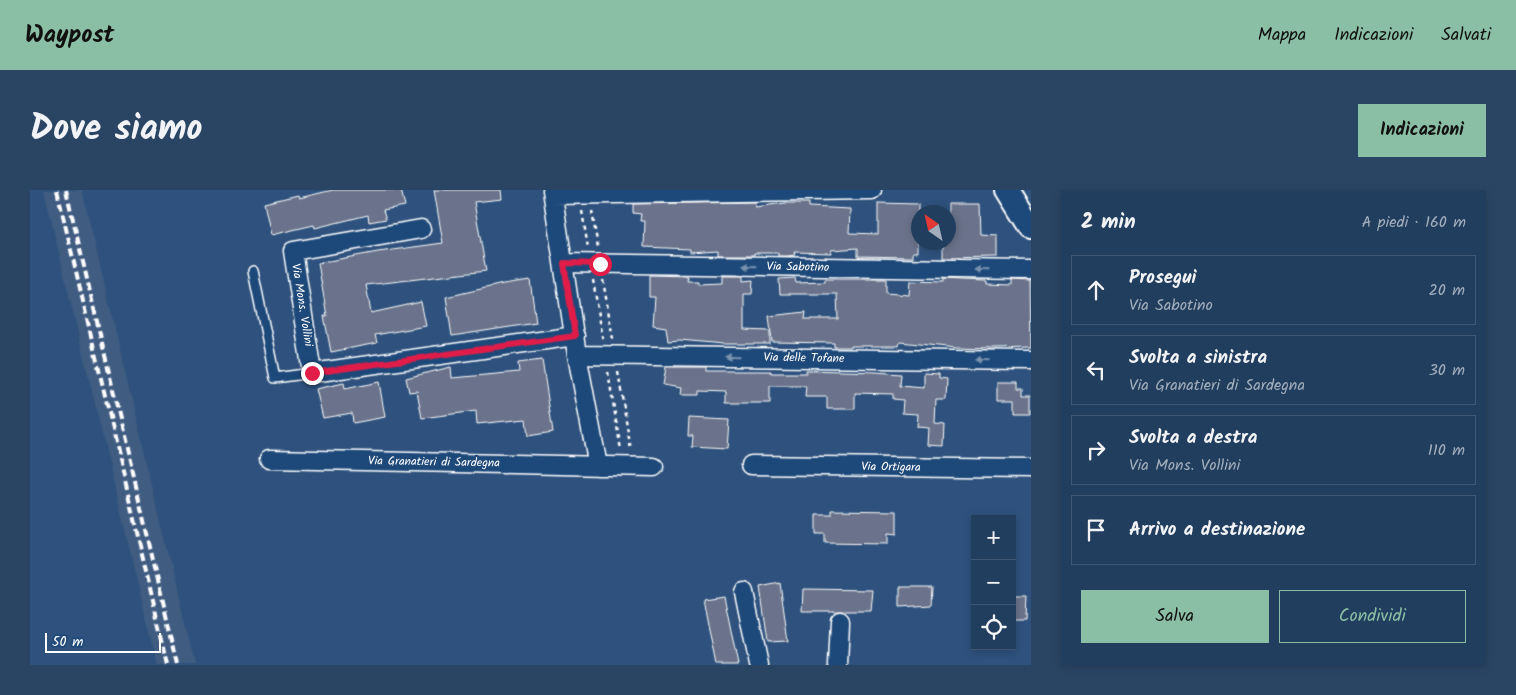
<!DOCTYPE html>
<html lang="it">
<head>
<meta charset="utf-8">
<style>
  body { margin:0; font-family:Kalam,sans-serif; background:#2a4564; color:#f1f3f6 }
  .controls { position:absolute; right:15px; bottom:15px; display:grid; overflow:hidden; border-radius:0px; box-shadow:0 2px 8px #0003 }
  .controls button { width:45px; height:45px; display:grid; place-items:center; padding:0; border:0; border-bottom:1px solid #3f5773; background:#223e5e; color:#f1f3f6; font:25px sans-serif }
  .compass { position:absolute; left:881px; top:15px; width:45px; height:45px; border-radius:50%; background:#223e5e; box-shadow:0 2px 8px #0003; rotate:326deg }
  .scale { position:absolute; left:15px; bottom:12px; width:116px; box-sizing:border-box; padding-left:5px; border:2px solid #fff; border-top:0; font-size:14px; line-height:18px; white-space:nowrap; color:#fff; -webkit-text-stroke:4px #1f4a7a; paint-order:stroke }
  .stop { position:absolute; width:15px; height:15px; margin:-11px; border:4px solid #e11d48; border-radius:50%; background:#fff }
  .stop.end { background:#e11d48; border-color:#fff; box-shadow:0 1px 5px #0008 }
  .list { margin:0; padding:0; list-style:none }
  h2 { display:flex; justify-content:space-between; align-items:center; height:65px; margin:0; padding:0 20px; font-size:21px }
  h2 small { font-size:16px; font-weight:400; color:#a2aebc }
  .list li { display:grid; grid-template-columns:32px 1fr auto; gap:15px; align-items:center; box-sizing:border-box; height:70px; margin:0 10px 10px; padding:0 10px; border:1px solid #3f5773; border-radius:0px }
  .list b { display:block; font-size:19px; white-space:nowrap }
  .list p { margin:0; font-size:16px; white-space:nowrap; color:#a2aebc }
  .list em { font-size:16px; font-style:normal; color:#a2aebc }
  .actions { display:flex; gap:10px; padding:15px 20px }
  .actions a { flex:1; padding:11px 0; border:1px solid #8abfa5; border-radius:0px; text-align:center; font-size:18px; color:#8abfa5 }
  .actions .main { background:#8abfa5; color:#111 }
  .icon { flex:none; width:28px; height:28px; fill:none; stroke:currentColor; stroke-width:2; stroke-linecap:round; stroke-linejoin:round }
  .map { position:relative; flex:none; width:1001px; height:475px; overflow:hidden; border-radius:0px }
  header { display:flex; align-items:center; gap:30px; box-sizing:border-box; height:70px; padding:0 25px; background:#8abfa5; color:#111 }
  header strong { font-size:24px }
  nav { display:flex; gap:28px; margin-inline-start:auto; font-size:18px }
  .intro { display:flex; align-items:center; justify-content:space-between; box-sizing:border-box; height:120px; padding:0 30px }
  h1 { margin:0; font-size:35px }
  .button { padding:12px 22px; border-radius:0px; background:#8abfa5; color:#111; font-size:18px; font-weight:700 }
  main { display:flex; gap:30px; padding:0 30px }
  aside { flex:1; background:#223e5e; border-radius:0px; box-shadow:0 2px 8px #0003 }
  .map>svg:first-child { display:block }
</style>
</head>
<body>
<header>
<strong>Waypost</strong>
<nav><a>Mappa</a><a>Indicazioni</a><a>Salvati</a></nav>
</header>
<div class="intro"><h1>Dove siamo</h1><a class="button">Indicazioni</a></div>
<main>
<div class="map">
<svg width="1001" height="475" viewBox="0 0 1001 475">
  <rect width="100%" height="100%" fill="#2e527d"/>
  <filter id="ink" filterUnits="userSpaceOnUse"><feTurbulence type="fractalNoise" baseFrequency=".02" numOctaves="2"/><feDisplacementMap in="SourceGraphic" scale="10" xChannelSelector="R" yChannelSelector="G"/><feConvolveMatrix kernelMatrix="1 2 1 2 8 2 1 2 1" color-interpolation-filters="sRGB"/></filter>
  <g filter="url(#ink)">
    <path fill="#405c81" d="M14,0H52L165,475H127Z"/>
    <path fill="#6a738b" stroke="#fff" d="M303,0H371L375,16L353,20L356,29L339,32L338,25L285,38L284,35L241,45L234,13L268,5L269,8Z
      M404,0H471L472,9L444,12L456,81L336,95L341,123L391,112L396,136L345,145L347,153L301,162L294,126H297L288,73L348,62L413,53Z
      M725,12V17L755,13H779V17L820,19L819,43L848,44V13L888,14V62H883V67L828,66V58L801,60V63L764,62L765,65L757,66H748V63H724V65H688V60L660,62V59L614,57L615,31H610L611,24L603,23V14Z
      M918,14H950L951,45L968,46V67L913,68V52H918Z
      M619,85L658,86L657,91H668V94L692,93V86H713V91L723,90L722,104H714V140L740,141V154H693L650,150L638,151L636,137L623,135L625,107H619Z
      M765,88L766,93L795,92V89H856V103L879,105L880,91L913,92V89L931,90L957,91V94L982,95V90L1000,91L1001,158L963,159L927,158L870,152L869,156H820V157H804V153L742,152L739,126L776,122L775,129H808L807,104H750L749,89Z
      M500,90L506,133L422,146L416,107L473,94Z
      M512,170L523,242L498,246L496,229L447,234L446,221L392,228L387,201L379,202L376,188L421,177L422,188L489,182L488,173Z
      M636,177H676V181H741V183H776V180L846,182L871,184L870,196L894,198V183L909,184V188L917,189L916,210H906L905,234L915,235L914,256L898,255L899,238L887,237L888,224L872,223L873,210L863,209V204L825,203V219H797V207H775L776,196H740V213H696V202L670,201V205H650L651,198L633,195Z
      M349,192L355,227L323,233L322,223L293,228L286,199L314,193L315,199Z
      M968,192H988V198H993V205H1000V223H985V209H968Z
      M659,228L699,230L697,259L662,257L663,246H658Z
      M802,320L867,321V344L858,343V354L795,353V344H786V325H802Z
      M750,393L758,451L738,452L730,397Z
      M870,397H902L901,415L870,417Z
      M773,399L843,400L841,421H772Z
      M694,406L708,475H686L673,409Z
      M982,406H996L995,431H982Z"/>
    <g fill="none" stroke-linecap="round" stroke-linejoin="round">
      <defs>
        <path id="service" d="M223,81L245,188L282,183"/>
        <path id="minor" d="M522,0L547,165L568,276
          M523,5L842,0
          M391,39L263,61L282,183L545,146
          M534,73L1001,80
          M547,165L1001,171
          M239,269L624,277
          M721,275L1001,279
          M714,402L729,475
          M808,475L810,431"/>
        <path id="tertiary" d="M978,0L1001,37"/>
      </defs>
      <use href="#service" stroke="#fff" stroke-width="12"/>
      <use href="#minor" stroke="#fff" stroke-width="21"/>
      <use href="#tertiary" stroke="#fff" stroke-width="26"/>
      <path stroke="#fff" stroke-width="2.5" stroke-dasharray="4 4" stroke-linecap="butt" d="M552,21L558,58
        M562,21L568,58
        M563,90L573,149
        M573,90L583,149
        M578,182L591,260
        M588,182L601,260"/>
      <use href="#service" stroke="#1f4a7a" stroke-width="9"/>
      <use href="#minor" stroke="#1f4a7a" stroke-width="18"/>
      <use href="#tertiary" stroke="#1f4a7a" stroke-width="22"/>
      <path stroke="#fff" stroke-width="4" stroke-dasharray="8 4" stroke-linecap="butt" d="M27,0L138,475
        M36,0L148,475"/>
    </g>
    <defs><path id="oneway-solid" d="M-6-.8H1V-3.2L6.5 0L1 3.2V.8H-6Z" transform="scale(1.25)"/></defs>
    <g fill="#7992af">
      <use href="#oneway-solid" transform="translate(720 76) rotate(-179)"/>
      <use href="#oneway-solid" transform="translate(952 80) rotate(-179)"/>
      <use href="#oneway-solid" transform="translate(702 167) rotate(-179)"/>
      <use href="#oneway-solid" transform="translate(952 170) rotate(-179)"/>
    </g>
  </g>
  <g fill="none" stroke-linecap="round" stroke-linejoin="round" filter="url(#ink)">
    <path stroke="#e11d48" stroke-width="6" d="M282,183L545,146L534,73L570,74"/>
  </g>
  <g text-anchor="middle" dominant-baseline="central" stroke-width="4" stroke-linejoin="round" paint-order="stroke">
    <g font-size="12" fill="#fff" stroke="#1f4a7a">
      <text transform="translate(768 77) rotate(1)">Via Sabotino</text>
      <text transform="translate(272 115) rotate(81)">Via Mons. Vollini</text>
      <text transform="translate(774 168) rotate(1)">Via delle Tofane</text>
      <text transform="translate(404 272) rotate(1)">Via Granatieri di Sardegna</text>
      <text transform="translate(861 277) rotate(1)">Via Ortigara</text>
    </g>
  </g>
</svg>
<div class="controls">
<button>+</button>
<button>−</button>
<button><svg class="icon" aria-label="locate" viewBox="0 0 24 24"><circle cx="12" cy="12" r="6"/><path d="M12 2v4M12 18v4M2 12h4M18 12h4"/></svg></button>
</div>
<svg class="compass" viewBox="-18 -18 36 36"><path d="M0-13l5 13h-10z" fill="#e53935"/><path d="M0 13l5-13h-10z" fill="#a2aebc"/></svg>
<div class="scale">50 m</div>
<div class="stop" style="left:570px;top:74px"></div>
<div class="stop end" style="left:282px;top:183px"></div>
</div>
<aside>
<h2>2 min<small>A piedi · 160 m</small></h2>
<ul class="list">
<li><svg class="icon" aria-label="ahead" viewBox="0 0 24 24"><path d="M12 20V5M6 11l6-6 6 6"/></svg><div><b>Prosegui</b><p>Via Sabotino</p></div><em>20 m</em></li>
<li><svg class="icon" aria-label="left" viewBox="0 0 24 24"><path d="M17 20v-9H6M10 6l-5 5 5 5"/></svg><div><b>Svolta a sinistra</b><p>Via Granatieri di Sardegna</p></div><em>30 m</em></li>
<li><svg class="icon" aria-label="right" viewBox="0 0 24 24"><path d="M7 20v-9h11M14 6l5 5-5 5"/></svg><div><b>Svolta a destra</b><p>Via Mons. Vollini</p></div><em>110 m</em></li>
<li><svg class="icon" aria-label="arrive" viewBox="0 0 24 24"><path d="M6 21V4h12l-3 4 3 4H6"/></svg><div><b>Arrivo a destinazione</b></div></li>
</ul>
<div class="actions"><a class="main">Salva</a><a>Condividi</a></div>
</aside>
</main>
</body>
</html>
